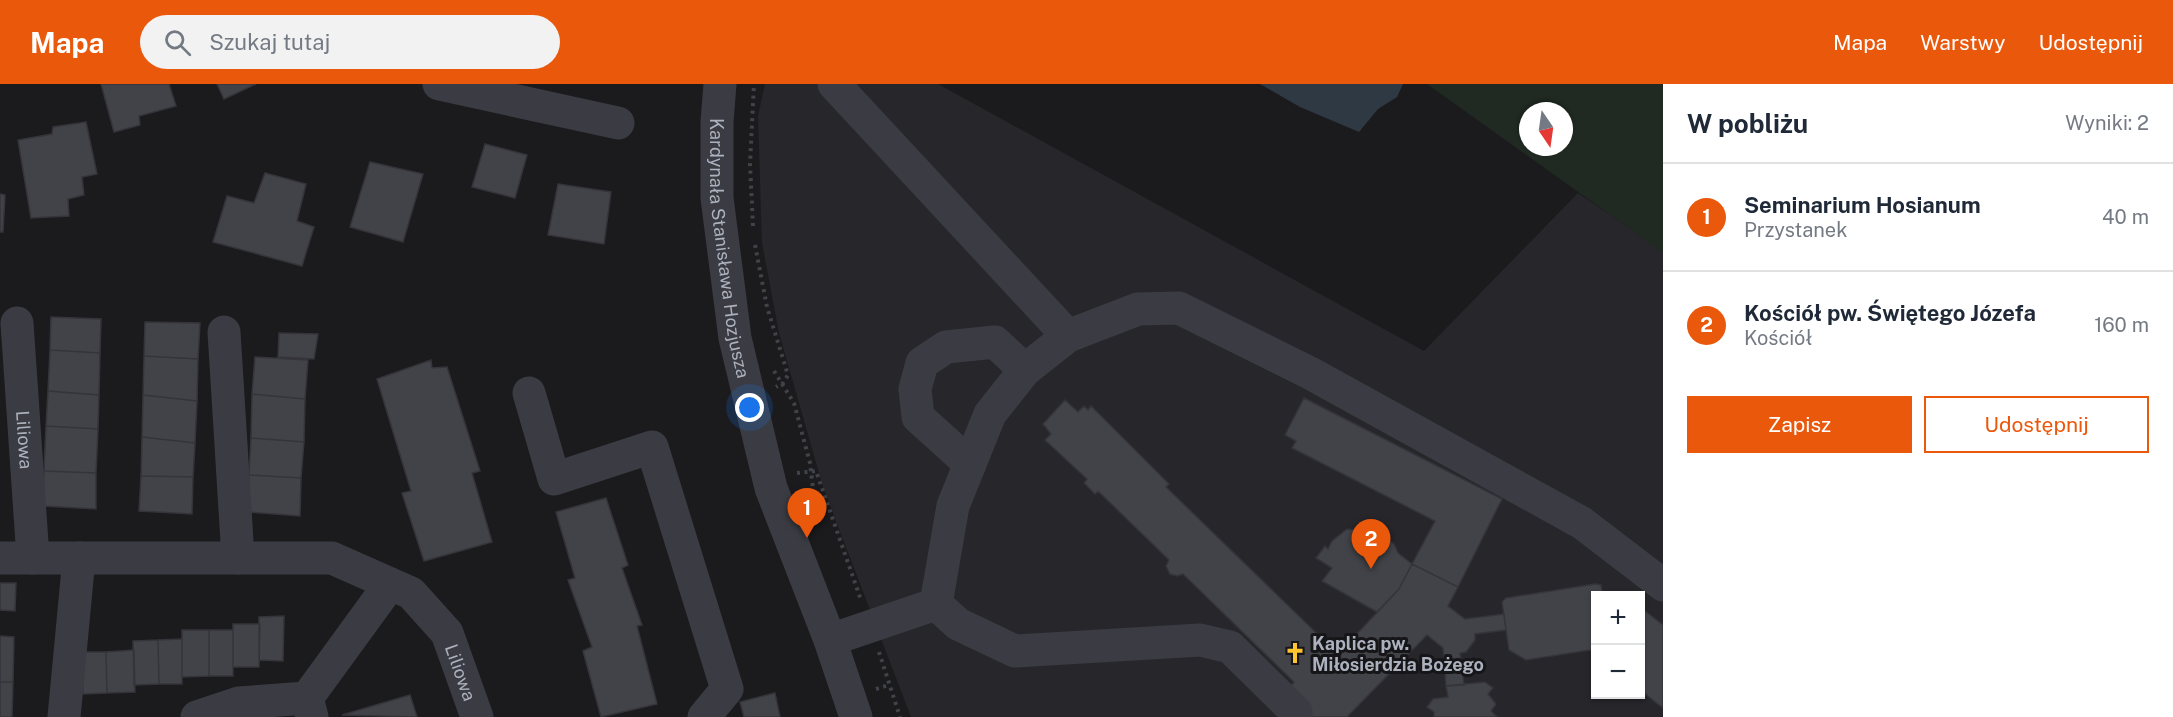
<!DOCTYPE html>
<html lang="pl">
<head>
<meta charset="utf-8">
<style>
  body { margin:0; font-family:"Public Sans",sans-serif; background:#f2f2f3; color:#1f2937 }
  .controls { position:absolute; right:18px; bottom:18px; display:grid; overflow:hidden; border-radius:0px; box-shadow:0 2px 4px #0004 }
  .controls button { width:54px; height:54px; display:grid; place-items:center; padding:0; border:0; border-bottom:2px solid #e0e1e3; background:#fff; color:#1f2937; font:30px sans-serif }
  .compass { position:absolute; left:1519px; top:18px; width:54px; height:54px; border-radius:50%; background:#fff; box-shadow:0 2px 4px #0004; rotate:167deg }
  .you { position:absolute; left:750px; top:324px; width:21px; height:21px; margin:-15px; border:4px solid #fff; border-radius:50%; background:#1a73e8; box-shadow:0 0 0 9px #1a73e833 }
  .badge { display:grid; place-items:center; width:39px; height:39px; border-radius:50%; background:#ea580c; color:#fff; font-size:20px; font-weight:700 }
  .pin { position:absolute; translate:-50% -50px; filter:drop-shadow(0 2px 3px #0008) }
  .pin::after { content:''; position:absolute; top:32px; width:21px; height:18px; background:inherit; clip-path:polygon(0 0,100% 0,50% 100%) }
  .list { margin:0; padding:0; list-style:none }
  h2 { display:flex; justify-content:space-between; align-items:center; height:78px; margin:0; padding:0 24px; font-size:26px }
  h2 small { font-size:20px; font-weight:400; color:#747a83 }
  .list li { display:grid; grid-template-columns:39px 1fr auto; gap:18px; align-items:center; box-sizing:border-box; height:108px; padding:0 24px; border-top:2px solid #e0e1e3 }
  .list b { display:block; font-size:22px; white-space:nowrap }
  .list p { margin:0; font-size:20px; white-space:nowrap; color:#747a83 }
  .list em { font-size:20px; font-style:normal; color:#747a83 }
  .actions { display:flex; gap:12px; padding:18px 24px }
  .actions a { flex:1; padding:14px 0; border:2px solid #ea580c; border-radius:0px; text-align:center; font-size:21px; color:#ea580c }
  .actions .main { background:#ea580c; color:#fff }
  .icon { flex:none; width:33px; height:33px; fill:none; stroke:currentColor; stroke-width:2; stroke-linecap:round; stroke-linejoin:round }
  .map { position:relative; flex:none; width:1663px; height:633px; overflow:hidden }
  header { display:flex; align-items:center; gap:36px; box-sizing:border-box; height:84px; padding:0 30px; background:#ea580c; color:#fff }
  header strong { font-size:28px }
  nav { display:flex; gap:33px; margin-inline-start:auto; font-size:21px }
  .search { width:420px; height:54px; background:#f2f2f3; display:flex; align-items:center; gap:15px; box-sizing:border-box; padding:0 21px; border-radius:33px; color:#747a83; font-size:22px }
  main { display:flex }
  aside { flex:1; background:#fff }
  .map>svg:first-child { display:block }
</style>
</head>
<body>
<header>
<strong>Mapa</strong>
<div class="search"><svg class="icon" aria-label="search" viewBox="0 0 24 24"><circle cx="10" cy="10" r="6"/><path d="M15 15l6 6"/></svg>Szukaj tutaj</div>
<nav><a>Mapa</a><a>Warstwy</a><a>Udostępnij</a></nav>
</header>
<main>
<div class="map">
<svg width="1663" height="633" viewBox="0 0 1663 633">
  <rect width="100%" height="100%" fill="#1b1b1e"/>
  <path fill="#27262b" fill-rule="evenodd" d="M765,0H938L1424,267L1578,109L1663,167V633H911L823,403L779,249L762,159L758,32ZM1596,512H1640V610H1596Z"/>
  <path fill="#202922" fill-rule="evenodd" d="M1427,0H1663V167L1655,163ZM1528,27H1564V63H1528Z"/>
  <path fill="#2f3943" d="M1260,0H1403L1397,13L1378,25L1359,48L1300,23Z"/>
  <path fill="#424348" stroke="#35343a" stroke-width="1.5" d="M101,0H169L176,22L139,32L140,41L114,48Z
    M217,0H256L224,15Z
    M86,38L97,90L82,93L84,111L68,115L69,132L31,134L18,56L52,50L53,43Z
    M485,60L527,71L515,114L472,103Z
    M370,78L423,90L403,158L350,143Z
    M265,89L306,100L297,137L314,143L302,182L213,158L227,112L254,119Z
    M558,100L611,108L604,160L548,151Z
    M0,110L5,111L3,148H0Z
    M51,233L101,235L100,269L50,266Z
    M145,238L200,239L198,275L144,272Z
    M279,249L318,250L314,275L278,273Z
    M50,266L100,269L99,311L48,307Z
    M144,272L198,275L197,317L143,311Z
    M255,273L308,276L305,315L252,310Z
    M431,276L432,284L447,283L480,387L472,389L492,458L424,477L402,409L411,407L377,295Z
    M48,307L99,311L98,345L46,342Z
    M252,310L305,315L304,358L251,354Z
    M143,311L197,317L195,359L142,353Z
    M1304,314L1502,415L1458,503L1412,480L1435,437L1292,364L1296,357L1285,351Z
    M1065,316L1078,328L1084,322L1088,326L1091,322L1169,400L1166,403L1338,570L1399,505L1412,480L1458,503L1448,522L1465,535L1504,530L1506,546L1475,550V556L1466,568L1460,569L1464,601L1446,602L1443,564L1427,551L1347,633H1291L1288,605L1294,598L1183,490L1177,492L1170,490L1166,482L1169,476L1098,407L1095,410L1084,399L1087,395L1045,356L1051,350L1043,340Z
    M46,342L98,345L96,389L44,387Z
    M142,353L195,359L193,393L141,392Z
    M251,354L304,358L301,394L249,391Z
    M44,387L96,389V425L43,422Z
    M249,391L301,394L300,432L248,428Z
    M141,392L193,393L192,430L139,427Z
    M606,414L628,481L622,484L642,541L637,542L657,620L601,633L583,567L592,563L568,496L575,494L556,428Z
    M1371,441L1377,442L1384,452L1394,460L1398,469L1412,480L1399,505L1377,528L1322,497L1332,484L1316,474L1325,462L1328,465L1332,457L1347,445L1364,447Z
    M0,499H16L15,527L0,526Z
    M1595,500L1601,501L1603,512H1596V570L1590,566L1526,576L1509,566L1502,518L1506,514Z
    M1640,523L1663,541V624L1640,606Z
    M284,532L283,577L259,576V533Z
    M233,540H260L259,583H233Z
    M182,546H209V592L182,593Z
    M209,546H233V592H209Z
    M0,552L14,553L13,598H0Z
    M182,555V600H159L158,556Z
    M158,556L159,600L134,601L133,557Z
    M134,566L135,608L107,609L106,568Z
    M82,568H106L107,609L83,610Z
    M0,598H13L12,633H0Z
    M1485,598L1493,604L1488,610L1496,620L1491,627L1497,633H1434V628L1427,623L1433,615L1448,613L1446,602Z
    M775,609L780,633H744L740,618Z
    M410,611L417,633L342,631Z"/>
  <g fill="none" stroke-linecap="round" stroke-linejoin="round">
    <path stroke="#41434a" stroke-width="4" stroke-dasharray="3 4.5" stroke-linecap="butt" d="M753,142L750,80L754,0
      M755,161L767,223L788,291L783,299L776,303
      M774,287L794,319L810,379L816,430
      M797,389L816,387L861,516
      M879,568L900,633
      M876,605L889,601"/>
    <g stroke="#3b3c43" stroke-width="33">
      <path d="M439,0L618,39"/>
      <path id="s1" d="M720,0L717,38V114L735,254L771,404L830,556L856,633"/>
      <path d="M834,0L1068,252"/>
      <path id="s2" d="M17,239L33,474"/>
      <path d="M224,248L238,474"/>
      <path d="M529,309L554,395L652,363L727,605L704,633"/>
      <path d="M970,380L918,333L915,305L922,279L946,263L995,258L1025,286"/>
      <path id="s3" d="M0,474H332L411,509L447,549L477,633"/>
      <path d="M936,520L958,540L1015,567L1200,556L1230,563L1296,628"/>
      <path d="M830,556L936,520L953,422L990,330L1025,286L1068,252L1138,225L1179,224L1310,289L1582,439L1663,501"/>
      <path d="M64,633L79,474"/>
      <path d="M197,633L239,619L307,614"/>
      <path d="M312,633L307,614L390,500"/>
    </g>
  </g>
  <defs>
    <symbol id="church-bare" viewBox="-9 -9 18 18"><path d="M-1.2-6h2.4v3.5h3.3v2.4h-3.3V6h-2.4V-.1h-3.3v-2.4h3.3Z" fill="#ffc531" stroke="#161619" stroke-width="2.5" paint-order="stroke"/></symbol>
  </defs>
  <g fill-rule="evenodd">
    <use href="#church-bare" x="1280" y="554" width="30" height="30"/>
  </g>
  <g text-anchor="middle" dominant-baseline="central" stroke-width="6" stroke-linejoin="round" paint-order="stroke">
    <g font-size="18" fill="#acb1be" stroke="#161619">
      <text stroke="none"><textPath href="#s1" startOffset="165">Kardynała Stanisława Hozjusza</textPath></text>
      <text stroke="none"><textPath href="#s2" startOffset="117">Liliowa</textPath></text>
      <text stroke="none"><textPath href="#s3" startOffset="514">Liliowa</textPath></text>
    </g>
    <g font-size="18" font-weight="bold" fill="#acb1be" stroke="#161619" text-anchor="start">
      <text x="1312" y="559">Kaplica pw.<tspan x="1312" dy="21">Miłosierdzia Bożego</tspan></text>
    </g>
  </g>
</svg>
<div class="controls">
<button>+</button>
<button>−</button>
</div>
<svg class="compass" viewBox="-18 -18 36 36"><path d="M0-13l5 13h-10z" fill="#e53935"/><path d="M0 13l5-13h-10z" fill="#747a83"/></svg>
<div class="you"></div>
<div class="pin badge" style="left:807px;top:454px">1</div>
<div class="pin badge" style="left:1371px;top:485px">2</div>
</div>
<aside>
<h2>W pobliżu<small>Wyniki: 2</small></h2>
<ul class="list">
<li><span class="badge">1</span><div><b>Seminarium Hosianum</b><p>Przystanek</p></div><em>40 m</em></li>
<li><span class="badge">2</span><div><b>Kościół pw. Świętego Józefa</b><p>Kościół</p></div><em>160 m</em></li>
</ul>
<div class="actions"><a class="main">Zapisz</a><a>Udostępnij</a></div>
</aside>
</main>
</body>
</html>
